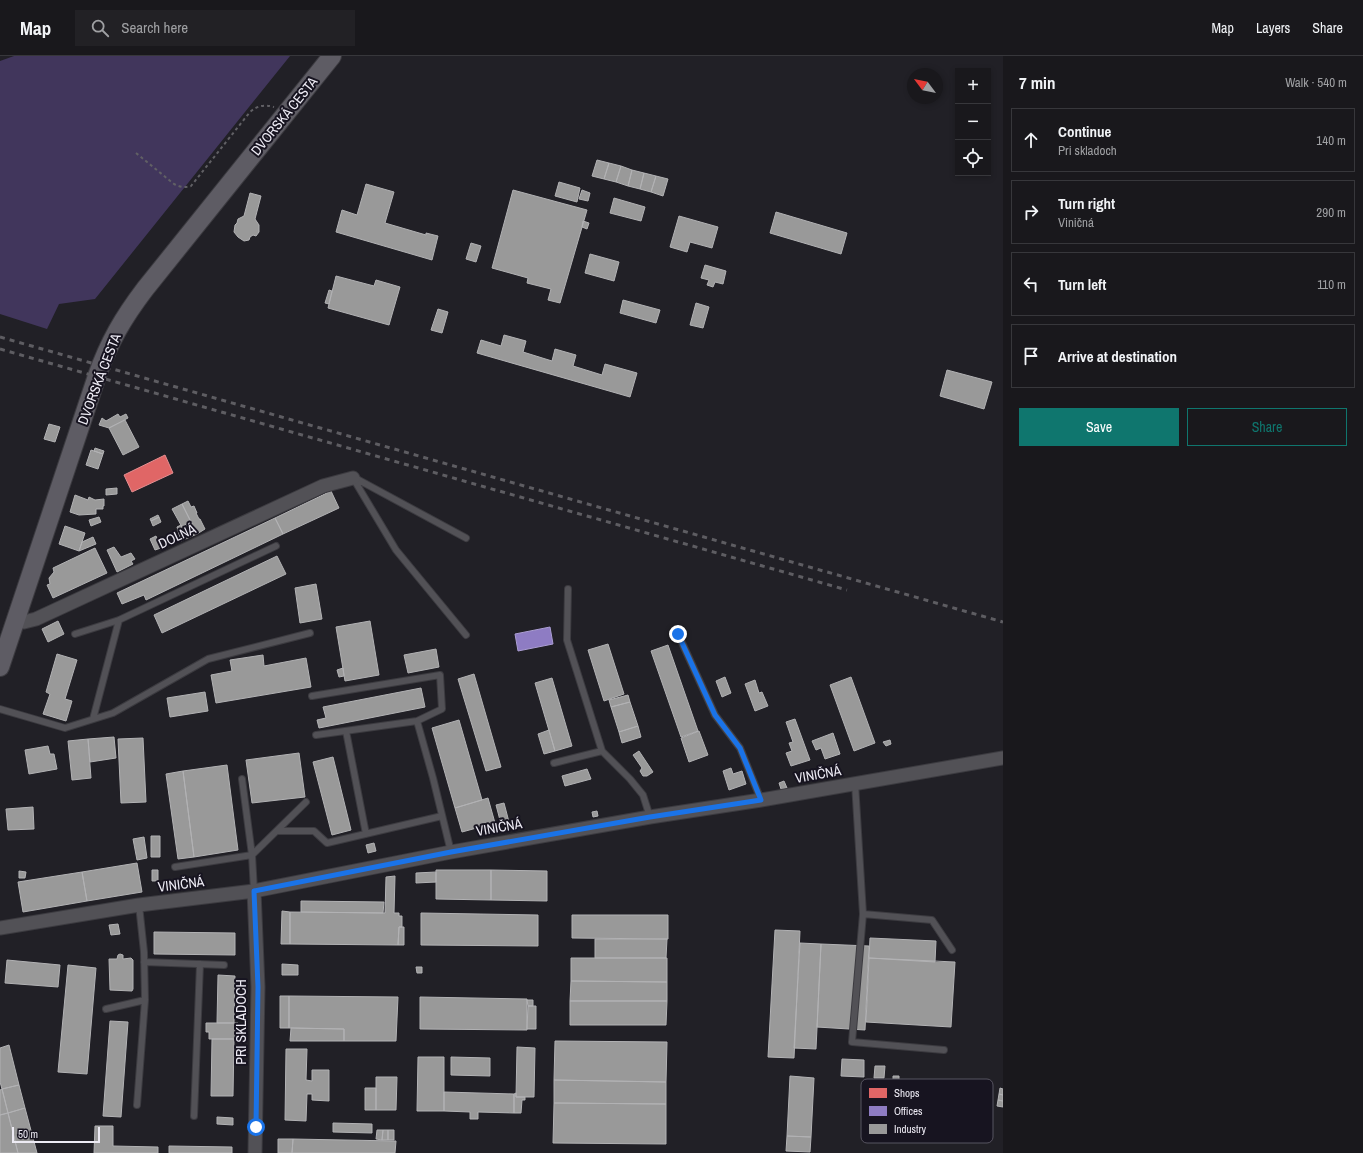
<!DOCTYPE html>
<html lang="en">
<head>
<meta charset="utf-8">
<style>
  body { margin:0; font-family:"Archivo Narrow",sans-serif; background:#222125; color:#f1f3f6 }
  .controls { position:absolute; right:12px; top:12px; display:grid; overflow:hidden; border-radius:0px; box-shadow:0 2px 6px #0003 }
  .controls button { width:36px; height:36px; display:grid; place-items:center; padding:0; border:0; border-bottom:1px solid #37373b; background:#19181c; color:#f1f3f6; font:20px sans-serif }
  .compass { position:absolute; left:907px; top:12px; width:36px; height:36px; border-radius:50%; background:#19181c; box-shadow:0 2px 6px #0003; rotate:302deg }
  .scale { position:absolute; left:12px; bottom:10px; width:88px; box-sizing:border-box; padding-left:4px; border:2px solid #edebf4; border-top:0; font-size:11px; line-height:14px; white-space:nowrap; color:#edebf4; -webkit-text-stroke:3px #171420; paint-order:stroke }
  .stop { position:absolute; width:12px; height:12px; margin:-9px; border:3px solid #1a73e8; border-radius:50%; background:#fff }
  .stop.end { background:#1a73e8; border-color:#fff; box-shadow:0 1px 4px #0008 }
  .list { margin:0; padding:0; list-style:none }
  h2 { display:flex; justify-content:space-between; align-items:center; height:52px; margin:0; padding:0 16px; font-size:17px }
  h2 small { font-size:13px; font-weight:400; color:#9fa0a3 }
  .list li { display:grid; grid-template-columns:26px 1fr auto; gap:12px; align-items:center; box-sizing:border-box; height:64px; margin:0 8px 8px; padding:0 8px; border:1px solid #37373b; border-radius:0px }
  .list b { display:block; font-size:15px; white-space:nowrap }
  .list p { margin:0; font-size:13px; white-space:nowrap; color:#9fa0a3 }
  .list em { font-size:13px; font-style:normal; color:#9fa0a3 }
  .actions { display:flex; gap:8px; padding:12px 16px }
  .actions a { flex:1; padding:9px 0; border:1px solid #0f766e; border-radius:0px; text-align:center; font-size:14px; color:#0f766e }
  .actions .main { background:#0f766e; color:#fff }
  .icon { flex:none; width:22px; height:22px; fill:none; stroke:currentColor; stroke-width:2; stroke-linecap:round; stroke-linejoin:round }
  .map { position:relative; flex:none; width:1003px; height:1097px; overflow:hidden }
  header { display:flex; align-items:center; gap:24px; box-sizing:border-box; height:56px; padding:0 20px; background:#19181c; border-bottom:1px solid #37373b }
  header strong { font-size:19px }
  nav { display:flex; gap:22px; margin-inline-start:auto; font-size:14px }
  .search { width:280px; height:36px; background:#222125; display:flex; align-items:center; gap:10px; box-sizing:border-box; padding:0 14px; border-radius:0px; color:#9fa0a3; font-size:15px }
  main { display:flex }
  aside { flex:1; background:#19181c }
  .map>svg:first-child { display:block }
</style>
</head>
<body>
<header>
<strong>Map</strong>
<div class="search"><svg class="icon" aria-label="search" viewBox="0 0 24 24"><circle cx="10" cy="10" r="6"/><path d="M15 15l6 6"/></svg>Search here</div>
<nav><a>Map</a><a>Layers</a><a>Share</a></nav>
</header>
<main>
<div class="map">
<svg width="1003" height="1097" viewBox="0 0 1003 1097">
  <rect width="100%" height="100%" fill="#212026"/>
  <path fill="#41365c" d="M14,0H290L95,243L59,248L47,273L0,258V5Z"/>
  <path fill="#e06666" stroke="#e48e91" d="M165,399L173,417L132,436L124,419Z"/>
  <path fill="#8e7cc3" stroke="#aa9dd2" d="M550,571L553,588L518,595L515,578Z"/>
  <path fill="#999" stroke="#b2b2b4" d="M597,104L609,107L604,123L592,120Z
    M609,107L621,110L616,126L604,123Z
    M621,110L632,114L628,130L616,126Z
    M632,114L644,117L640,133L628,130Z
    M644,117L656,120L651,136L640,133Z
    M656,120L668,123L663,140L651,136Z
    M559,126L580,132L577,146L555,140Z
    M366,128L394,136L385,167L426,179V177L438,180L432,204L336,176L342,154L357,159Z
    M513,134L587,154L560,247L548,244L551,233L527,227L528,222L492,212Z
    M582,134L590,137L588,145L579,143Z
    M250,137L261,140L255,163L259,169V176L256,180L253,179L250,181L249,184L244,185L238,181L234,176L235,169L237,167L238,163L244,160Z
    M614,142L645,151L641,165L610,157Z
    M776,156L847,177L841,198L770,177Z
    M679,160L718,171L712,192L690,186L687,196L670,191Z
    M583,165L589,167L587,173L582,171Z
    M471,187L481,190L476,206L466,203Z
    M590,198L619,206L614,225L585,217Z
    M705,209L726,215L723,228L715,226L713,231L707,229L709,224L701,222Z
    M336,220L374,230L376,224L400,231L389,269L328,252Z
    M329,234L332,235L329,248L325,247Z
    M623,244L660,254L656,267L620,257Z
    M696,247L709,251L703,272L690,269Z
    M438,253L448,256L442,277L431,274Z
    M504,279L526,285L523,296L552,305L555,293L576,299L573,310L602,319L605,308L637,317L630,341L477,297L481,284L501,290Z
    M947,314L992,326L984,353L940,340Z
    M118,358L120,361L126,358L128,362L109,372L99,369L102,362L106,365Z
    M125,364L139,391L123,399L109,372Z
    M49,368L60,371L55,386L44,383Z
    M95,392L104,395L103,398L94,395Z
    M91,394L103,398L98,413L86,409Z
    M117,432V438L106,439V433Z
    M331,435L339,452L283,478L275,462Z
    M75,439L88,444L89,441L95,444L104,443V450H103V453H96V458L79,459L70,456Z
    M188,445L191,451L194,450L197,457H196L199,463H200L205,473L197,478L182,448Z
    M182,448L191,466L182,471L172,453Z
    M158,459L159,461L151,465L150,463Z
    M99,461L101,466L91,470L89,464Z
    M159,461L161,466L153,470L151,465Z
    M275,462L283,478L146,544L144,539L122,548L117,537Z
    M191,466L197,478L181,485L177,471L181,469L182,471Z
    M65,470L85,477L79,495L59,488Z
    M156,480L161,492L155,494L150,483Z
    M93,481L96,488L79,495L82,486Z
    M114,491L121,501L131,497L135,503L131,505L133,508L117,516L107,494Z
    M95,492L107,517L53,542L47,529L50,528L49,522L54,516L53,512Z
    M277,500L286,518L162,577L154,559Z
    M316,528L322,563L300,567L295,532Z
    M58,565L64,578L48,586L42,573Z
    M370,565L379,619L345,625L336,571Z
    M608,588L624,638L604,645L588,594Z
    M668,589L698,675L681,681L651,595Z
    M436,593L439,611L408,617L404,599Z
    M57,598L77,604L65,643L72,645L66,665L43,658L50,638L46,636Z
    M263,599L264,610L306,602L311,631L216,647L211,619L232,615L230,604Z
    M343,612L344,620L339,621L337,614Z
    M474,618L501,711L486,715L458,623Z
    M725,621L731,637L722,641L716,625Z
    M851,621L875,687L854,695L830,629Z
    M552,622L572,690L555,695L535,627Z
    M755,624L759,637L762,636L768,650L755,655L745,628Z
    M421,632L425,651L319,672L317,664L326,662L323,651Z
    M205,636L208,655L170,661L167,642Z
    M628,639L630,646L611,651L609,644Z
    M630,646L638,670L619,676L611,651Z
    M795,663L810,704L791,710L786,697L792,695L789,687L793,686L786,666Z
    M459,664L482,744L455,752L432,672Z
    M638,670L641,681L622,687L619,676Z
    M549,674L555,695L544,698L538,678Z
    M699,675L708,699L689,706L681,682Z
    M833,677L840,698L825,703L821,692L816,694L812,685Z
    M114,681L116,702L90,706L88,683Z
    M143,682L146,746L121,747L118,683Z
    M88,683L91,722L72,724L68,685Z
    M890,684L891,688L886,690L883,686Z
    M48,690L50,698H54L57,713L29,718L25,694Z
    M639,695L653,716L647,720H643L640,715L642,712L633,699Z
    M299,697L305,741L252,747L246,704Z
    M333,701L351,774L332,779L313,706Z
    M227,709L238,794L194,801L183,715Z
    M731,712L733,718L742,715L746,728L729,734L723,715Z
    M587,713L591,723L565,730L562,720Z
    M183,715L194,801L178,803L166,718Z
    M784,725L787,732L781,733L779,727Z
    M488,742L495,767L462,776L455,752Z
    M504,747L509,766L501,768L496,749Z
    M33,751L34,773L8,774L6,753Z
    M597,755L598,760L593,761L592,756Z
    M151,780H160V801H151Z
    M144,781L147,802L137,804L133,783Z
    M374,787L376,795L368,797L366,789Z
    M137,807L142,836L87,845L82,816Z
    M152,814H158V825H152Z
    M436,814H491V844L436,843Z
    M491,814L547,815V845L491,844Z
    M19,815L26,816L25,822H19Z
    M82,816L87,845L23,856L18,826Z
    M436,816V826L416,827V817Z
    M395,820L394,857H399V860H402V871H399L398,889L290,888V856L385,857L386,821Z
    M301,845L384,846L383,857L301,856Z
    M282,855L290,856V888H281Z
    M421,857L538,859V890L421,889Z
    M572,859H668V883L572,882Z
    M118,868L120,878L111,879L109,869Z
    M399,871H404V889H398Z
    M775,874L800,875L794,1002L768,1001Z
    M154,876L235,877V899L154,898Z
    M870,882L936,885L935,906L869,902Z
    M595,883H667L666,902H595Z
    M800,887L821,888L816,993L794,992Z
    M821,888L869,890L865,974L817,971Z
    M120,898L123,899V903L131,902L133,904V933L132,935L110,934L109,903H117L118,899Z
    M571,902H667V926L571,925Z
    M869,902L955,906L951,971L866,966Z
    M7,904L60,909L58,931L5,927Z
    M282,908L298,909V919H282Z
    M68,909L96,912L87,1018L58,1016Z
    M416,911H422V917H417Z
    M218,919L235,920L234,967H217Z
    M571,925L667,926V945H570Z
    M280,940H289V972H280Z
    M289,940L398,941L396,985H344V973L289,972Z
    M420,941L527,943V974L420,973Z
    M527,944H533V950H528Z
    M570,945H667L666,969H570Z
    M528,950H536V973H527Z
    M110,965L128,966L121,1061L103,1060Z
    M206,967H238L236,983H209V976H206Z
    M291,972L344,973V985H290Z
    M212,983H234L233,1040H211Z
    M555,985L667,986L666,1026L554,1024Z
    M9,989L19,1029L2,1033L0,1026V992Z
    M517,991L535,992L534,1041H516Z
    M286,993H307L306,1024L312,1025V1014H329V1045L312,1044V1038H307L306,1065L285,1064Z
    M418,1001H444V1055H417Z
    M451,1001L490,1002V1020L451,1019Z
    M842,1003L864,1004V1021L841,1020Z
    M875,1010H885L884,1022H874Z
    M790,1020L814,1022L811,1081L787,1080Z
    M893,1020H899V1026H893Z
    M376,1021H397L396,1054H376Z
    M554,1024L666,1026V1048L554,1047Z
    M19,1029L25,1052L8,1057L2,1033Z
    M365,1032H376V1054H365Z
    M1000,1032L1003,1033V1039L999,1038Z
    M2,1033L8,1057L0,1059V1034Z
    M444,1036L514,1038V1057L478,1056V1063H470V1056L444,1055Z
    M516,1037V1041H525V1044H522L521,1057H514V1038Z
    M999,1038L1003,1039V1045L998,1044Z
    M998,1044L1003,1045V1051L997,1050Z
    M554,1047L666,1048V1088L553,1087Z
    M25,1052L37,1097H18L8,1057Z
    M8,1057L18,1097H0V1059Z
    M217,1061L233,1062V1069L217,1068Z
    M333,1067L372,1068V1077L333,1076Z
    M95,1070H113V1090L158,1091V1097H94Z
    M377,1074H383L382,1084L376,1083Z
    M383,1074H388V1084H382Z
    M388,1074H394V1084H388Z
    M787,1080L811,1081L810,1096L786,1095Z
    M278,1083H293L292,1097H278Z
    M293,1083L396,1085L395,1097H292Z
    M169,1090L232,1091V1097H169Z"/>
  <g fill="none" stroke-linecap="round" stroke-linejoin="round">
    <defs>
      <path id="lane" d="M353,422L396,494L466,579
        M355,422L466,482
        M568,533L567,584L602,695
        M75,578L119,564L276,490
        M678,578L715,659L740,692L761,744
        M312,640L440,619L442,653L417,665L433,722L451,796
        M0,653L65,672L113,657L208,603L310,577
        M93,663L119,564
        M346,675L366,778
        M316,679L417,665
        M554,707L602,695L630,723L643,739L650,761
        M242,723L252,799L306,746
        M855,727L863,858L852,986L944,994
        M277,775H314L327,787L442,760
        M175,811L252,799L254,835
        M863,858L932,864L952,894
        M144,906L224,909
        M106,953L145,944L144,896L139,849
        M137,1049L145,944
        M194,1060L200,908"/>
      <path id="street" d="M15,565L24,566L36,563L323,430L353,422
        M254,835L258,931L255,1097
        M0,872L139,849L254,835L451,796L650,761L761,744L1003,702"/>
      <path id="secondary" d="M0,611L97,320C109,286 123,262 145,233L332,0"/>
    </defs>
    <use href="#lane" stroke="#3c3b40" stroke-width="8"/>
    <use href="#street" stroke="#3c3b40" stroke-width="15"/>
    <use href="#secondary" stroke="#3c3b40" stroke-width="20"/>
    <path stroke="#616065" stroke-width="2" stroke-dasharray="3 3" stroke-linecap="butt" d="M136,97L174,128C180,131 185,132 191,130L250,56C257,50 264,48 274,51"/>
    <use href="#lane" stroke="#525156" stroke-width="6"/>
    <use href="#street" stroke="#525156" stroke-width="13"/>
    <use href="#secondary" stroke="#5e5c64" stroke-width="18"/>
    <path stroke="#5e5d62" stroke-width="3" stroke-dasharray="5 5" stroke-linecap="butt" d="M0,281L1003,566
      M0,293L847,534"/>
  </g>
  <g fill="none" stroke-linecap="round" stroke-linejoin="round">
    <path stroke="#1a73e8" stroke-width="5" d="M256,1071L258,931L254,835L451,796L650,761L761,744L740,692L715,659L678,578"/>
  </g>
  <g text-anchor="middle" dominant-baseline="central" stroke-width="4" stroke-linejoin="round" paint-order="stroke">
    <g font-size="14" fill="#edebf4" stroke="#171420">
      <text transform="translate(284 60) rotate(-51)">DVORSKÁ CESTA</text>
      <text transform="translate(99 323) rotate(-69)">DVORSKÁ CESTA</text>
      <text transform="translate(177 480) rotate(-25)">DOLNÁ</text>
      <text transform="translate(818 718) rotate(-10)">VINIČNÁ</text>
      <text transform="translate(499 771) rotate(-10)">VINIČNÁ</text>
      <text transform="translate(181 828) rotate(-7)">VINIČNÁ</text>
      <text transform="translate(241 966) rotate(-90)">PRI SKLADOCH</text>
    </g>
  </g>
  <rect x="861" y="1023" width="132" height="64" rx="6" fill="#171420" stroke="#575460" stroke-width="1"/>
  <rect x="869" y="1032" width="18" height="10" fill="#e06666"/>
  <rect x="869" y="1050" width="18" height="10" fill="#8e7cc3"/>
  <rect x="869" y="1068" width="18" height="10" fill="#999"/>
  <g font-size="11" fill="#edebf4">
    <text x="894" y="1041">Shops</text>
    <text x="894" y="1059">Offices</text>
    <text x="894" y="1077">Industry</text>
  </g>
</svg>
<div class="controls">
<button>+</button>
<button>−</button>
<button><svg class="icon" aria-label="locate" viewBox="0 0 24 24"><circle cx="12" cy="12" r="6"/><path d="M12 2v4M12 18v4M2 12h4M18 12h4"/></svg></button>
</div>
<svg class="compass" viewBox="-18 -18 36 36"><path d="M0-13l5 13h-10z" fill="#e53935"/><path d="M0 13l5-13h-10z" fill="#9fa0a3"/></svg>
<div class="scale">50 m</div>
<div class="stop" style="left:256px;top:1071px"></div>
<div class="stop end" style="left:678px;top:578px"></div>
</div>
<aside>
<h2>7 min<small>Walk · 540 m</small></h2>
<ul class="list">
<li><svg class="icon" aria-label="ahead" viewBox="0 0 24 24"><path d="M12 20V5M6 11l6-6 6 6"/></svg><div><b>Continue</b><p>Pri skladoch</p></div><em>140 m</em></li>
<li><svg class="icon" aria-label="right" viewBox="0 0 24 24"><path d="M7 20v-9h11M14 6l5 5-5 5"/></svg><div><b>Turn right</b><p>Viničná</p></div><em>290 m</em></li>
<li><svg class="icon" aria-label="left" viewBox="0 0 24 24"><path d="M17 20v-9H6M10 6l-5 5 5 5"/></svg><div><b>Turn left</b></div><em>110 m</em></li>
<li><svg class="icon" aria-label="arrive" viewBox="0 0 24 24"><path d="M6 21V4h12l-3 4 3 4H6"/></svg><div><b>Arrive at destination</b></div></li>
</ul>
<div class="actions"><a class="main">Save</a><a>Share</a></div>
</aside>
</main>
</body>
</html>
